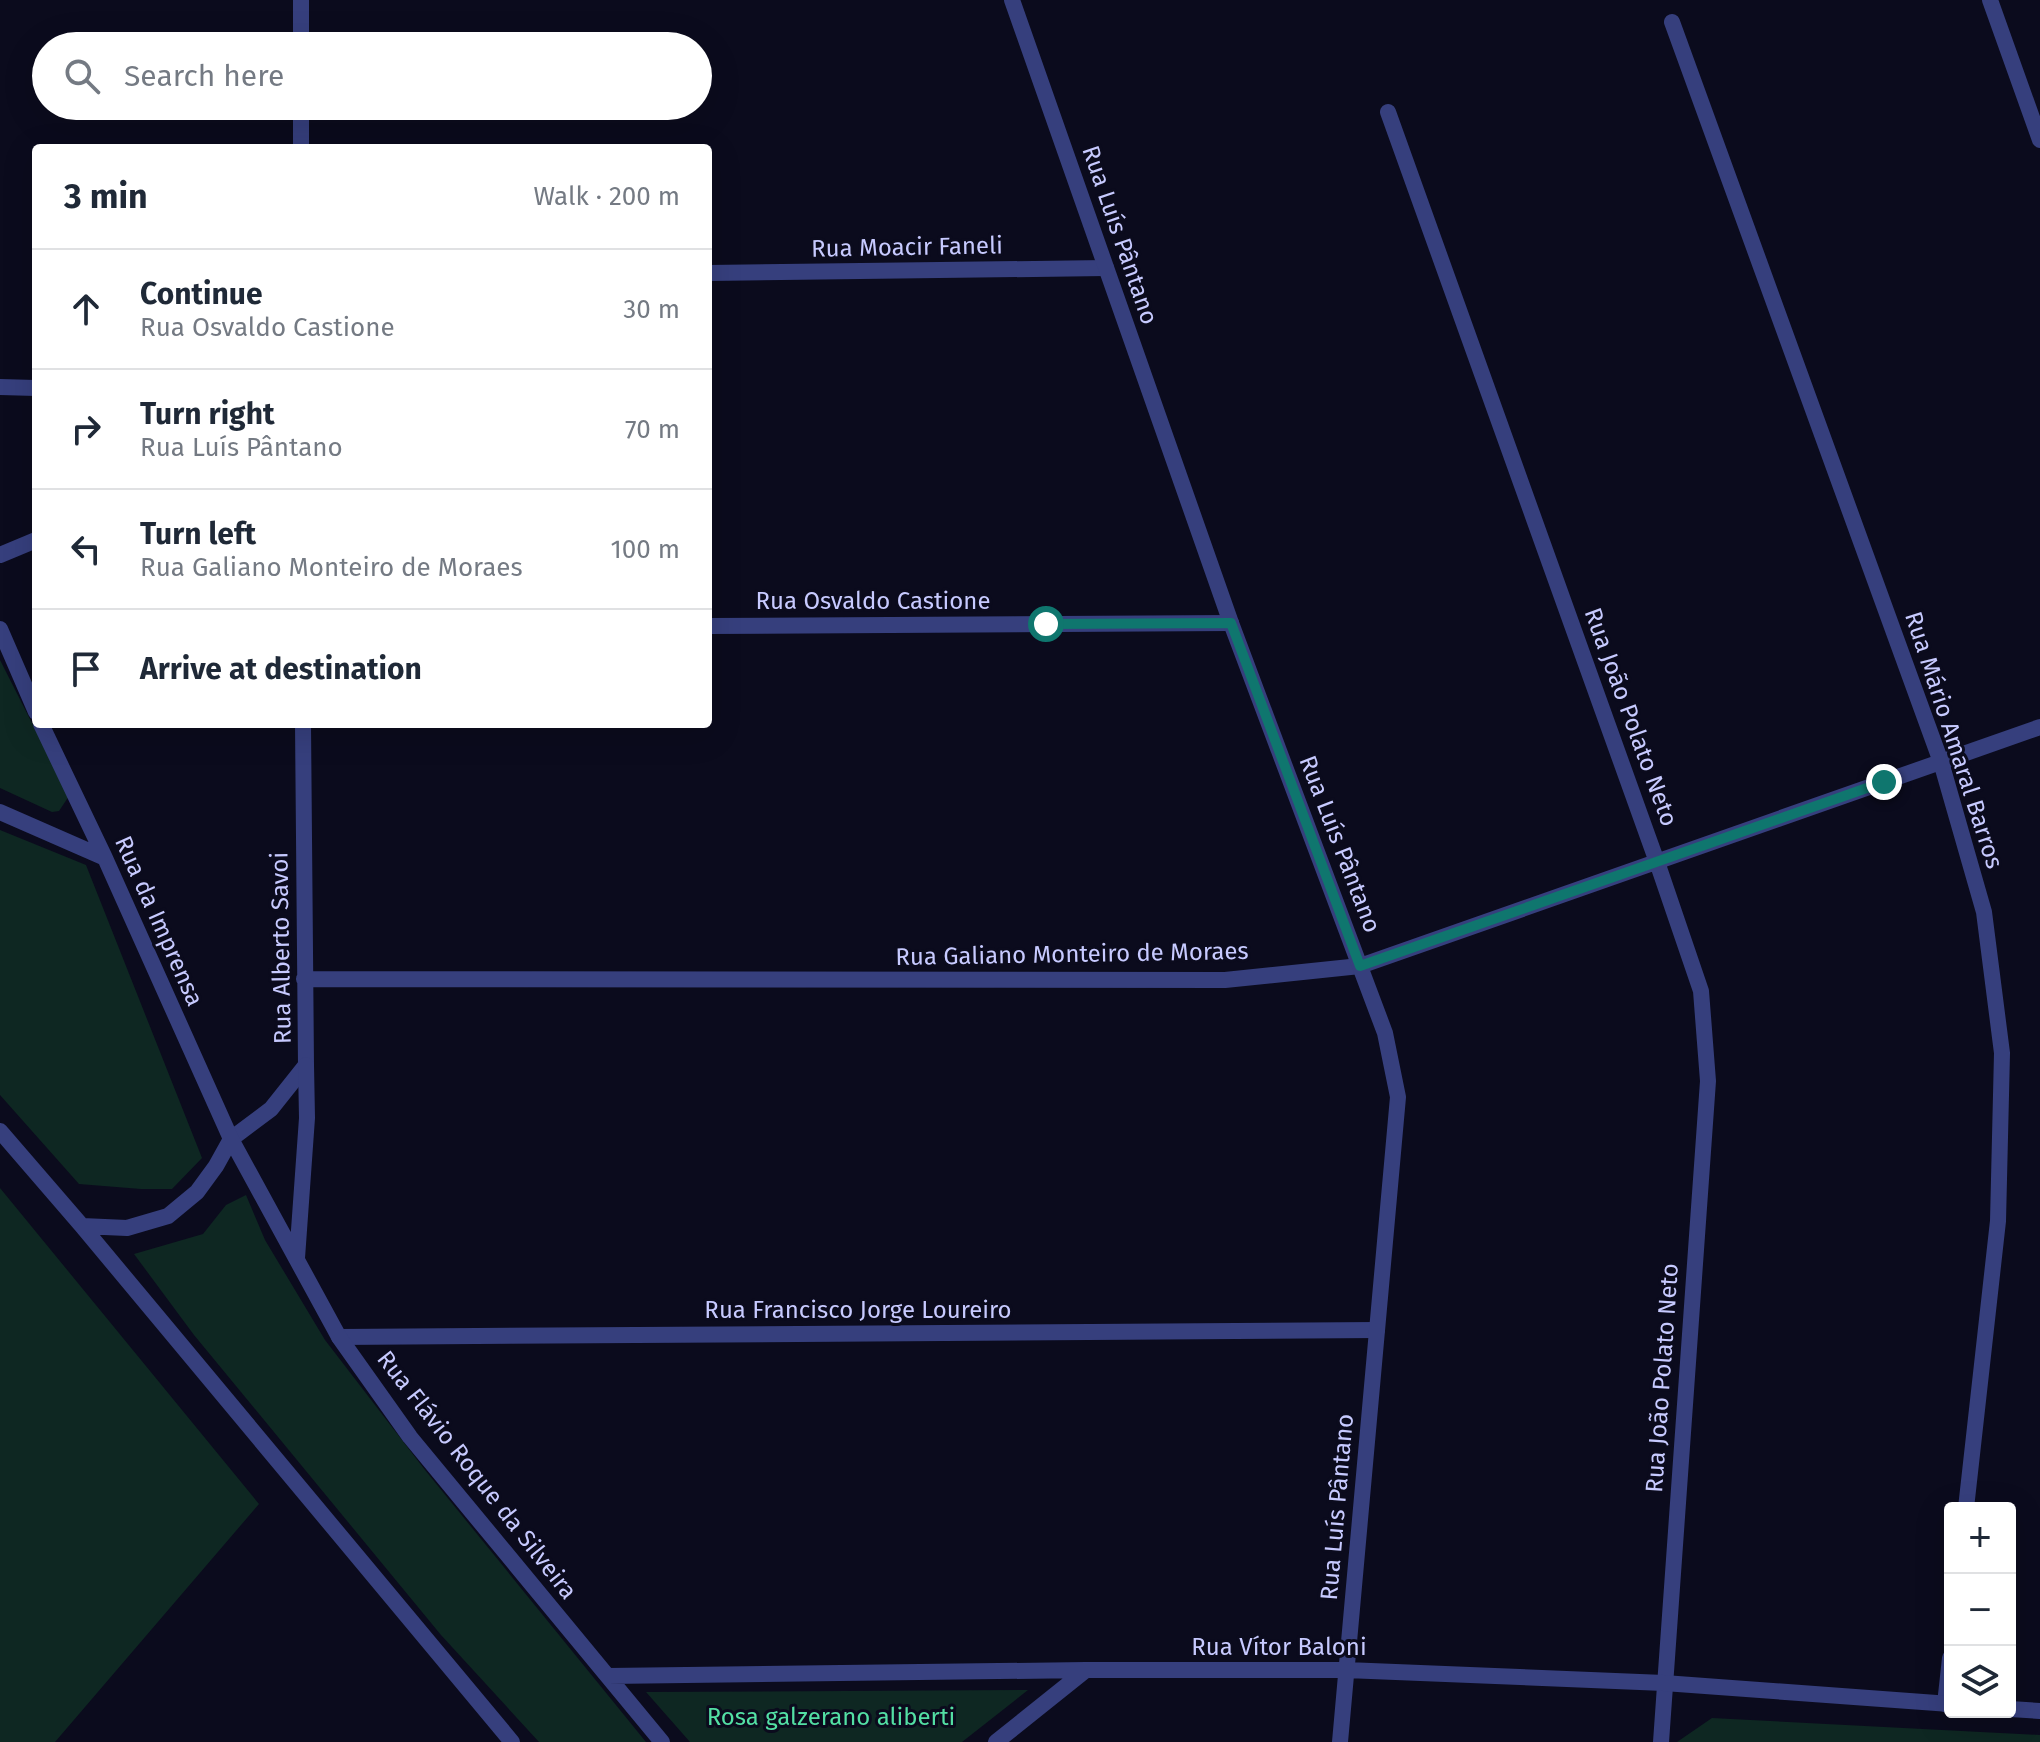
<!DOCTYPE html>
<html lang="en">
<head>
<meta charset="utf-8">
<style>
  body { margin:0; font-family:"Fira Sans",sans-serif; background:#f2f2f3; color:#1f2937 }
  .controls { position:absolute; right:24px; bottom:24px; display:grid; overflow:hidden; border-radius:8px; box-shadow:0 8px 32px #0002 }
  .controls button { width:72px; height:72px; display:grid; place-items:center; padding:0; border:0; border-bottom:2px solid #e0e1e3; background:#fff; color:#1f2937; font:40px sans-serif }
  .stop { position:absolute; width:24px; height:24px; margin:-18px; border:6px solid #0f766e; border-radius:50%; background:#fff }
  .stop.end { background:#0f766e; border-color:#fff; box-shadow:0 2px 8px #0008 }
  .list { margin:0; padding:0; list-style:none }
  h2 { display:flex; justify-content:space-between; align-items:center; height:104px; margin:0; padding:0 32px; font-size:34px }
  h2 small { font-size:26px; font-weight:400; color:#747a83 }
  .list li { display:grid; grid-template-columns:52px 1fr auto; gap:24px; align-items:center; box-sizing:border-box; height:120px; padding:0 32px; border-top:2px solid #e0e1e3 }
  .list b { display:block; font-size:30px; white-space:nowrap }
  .list p { margin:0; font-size:26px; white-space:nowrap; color:#747a83 }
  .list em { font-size:26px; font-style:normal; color:#747a83 }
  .icon { flex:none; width:44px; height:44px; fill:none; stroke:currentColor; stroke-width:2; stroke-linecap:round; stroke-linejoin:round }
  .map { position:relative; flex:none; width:2040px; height:1742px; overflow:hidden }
  .search { position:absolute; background:#fff; box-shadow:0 8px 32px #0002; left:32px; top:32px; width:680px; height:88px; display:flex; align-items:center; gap:20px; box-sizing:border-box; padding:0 28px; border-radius:44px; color:#747a83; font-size:30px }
  .panel { position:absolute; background:#fff; box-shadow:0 8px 32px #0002; left:32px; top:144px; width:680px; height:584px; border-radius:8px }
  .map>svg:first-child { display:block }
</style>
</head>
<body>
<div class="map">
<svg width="2040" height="1742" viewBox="0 0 2040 1742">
  <rect width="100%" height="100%" fill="#0b0b1d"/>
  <path fill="#0e2722" d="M0,660L69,796L59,811L52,812L0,788Z
    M0,830L86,865L202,1158L172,1189H141L79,1184L0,1095Z
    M0,1188L259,1504L55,1742H0Z
    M246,1195L265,1240L325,1340L425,1470L646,1742H539L441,1635L194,1335L134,1254L203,1234L226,1205Z
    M1028,1690L962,1742H690L646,1692Z
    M1712,1718L2040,1735V1742H1677Z"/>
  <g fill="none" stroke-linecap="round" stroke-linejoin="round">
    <path stroke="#363f7d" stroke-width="16" d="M301,0V46
      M1672,22L1941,762L1984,912L2002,1053L1998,1221L1966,1508
      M301,106V148
      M1388,112L1657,862L1701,991L1708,1081L1661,1742
      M708,273L1106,268
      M0,387L36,388
      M0,555L36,540
      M708,626L1231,623
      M304,979L1225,980L1360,966L2040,727
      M231,1139L271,1109L306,1065L303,724
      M339,1337L1377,1330
      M1945,1704L1950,1658"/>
    <path stroke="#363f7d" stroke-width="16" d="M1012,0L1231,623L1385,1033L1398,1097L1340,1742
      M1990,0L2040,140
      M0,629L36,712
      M41,724L105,858L231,1139L339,1337L410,1437L662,1742
      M0,812L105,858
      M0,1131L82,1226L512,1742
      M82,1226L127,1228L168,1216L197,1192L216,1166L231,1139
      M297,1258L307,1118L306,1065
      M608,1676L1086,1670H1346L1664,1683L1950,1704
      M2010,1709L2040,1711
      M996,1742L1086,1670"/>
  </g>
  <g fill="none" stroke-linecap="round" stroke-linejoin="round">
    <path stroke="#0f766e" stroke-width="10" d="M1046,624L1231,623L1360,966L1884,782"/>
  </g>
  <g text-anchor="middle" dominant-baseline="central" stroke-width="6" stroke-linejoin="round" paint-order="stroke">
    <g font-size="24" fill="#c7caff" stroke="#0b0b1d">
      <text transform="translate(1120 235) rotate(71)">Rua Luís Pântano</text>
      <text transform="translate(907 247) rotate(-1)">Rua Moacir Faneli</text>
      <text x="873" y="601">Rua Osvaldo Castione</text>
      <text transform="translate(1631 717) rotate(70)">Rua João Polato Neto</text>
      <text transform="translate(1954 740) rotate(72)">Rua Mário Amaral Barros</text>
      <text transform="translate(1340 844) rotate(69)">Rua Luís Pântano</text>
      <text transform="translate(159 921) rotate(66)">Rua da Imprensa</text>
      <text transform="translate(281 948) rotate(-91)">Rua Alberto Savoi</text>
      <text transform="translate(1072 954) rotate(-1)">Rua Galiano Monteiro de Moraes</text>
      <text x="858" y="1310">Rua Francisco Jorge Loureiro</text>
      <text transform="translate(1662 1378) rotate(-86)">Rua João Polato Neto</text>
      <text transform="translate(477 1475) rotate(52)">Rua Flávio Roque da Silveira</text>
      <text transform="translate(1337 1507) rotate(-85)">Rua Luís Pântano</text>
      <text x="1279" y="1647">Rua Vítor Baloni</text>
    </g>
    <g font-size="24" fill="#53dfa4" stroke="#0b0b1d">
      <text x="831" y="1717">Rosa galzerano aliberti</text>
    </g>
  </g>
</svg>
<div class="controls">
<button>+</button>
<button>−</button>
<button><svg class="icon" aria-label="layers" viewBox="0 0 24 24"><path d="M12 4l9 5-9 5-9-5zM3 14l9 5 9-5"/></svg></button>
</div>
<div class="stop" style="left:1046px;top:624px"></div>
<div class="stop end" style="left:1884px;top:782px"></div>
<div class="search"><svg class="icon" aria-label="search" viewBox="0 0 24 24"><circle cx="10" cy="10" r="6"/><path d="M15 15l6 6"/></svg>Search here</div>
<section class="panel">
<h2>3 min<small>Walk · 200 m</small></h2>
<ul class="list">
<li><svg class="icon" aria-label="ahead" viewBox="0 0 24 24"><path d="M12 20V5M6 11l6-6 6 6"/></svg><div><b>Continue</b><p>Rua Osvaldo Castione</p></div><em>30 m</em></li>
<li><svg class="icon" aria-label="right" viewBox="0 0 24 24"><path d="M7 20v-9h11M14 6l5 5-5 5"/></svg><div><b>Turn right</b><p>Rua Luís Pântano</p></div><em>70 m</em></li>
<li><svg class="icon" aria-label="left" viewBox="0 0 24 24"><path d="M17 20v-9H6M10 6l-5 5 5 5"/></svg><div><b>Turn left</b><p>Rua Galiano Monteiro de Moraes</p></div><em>100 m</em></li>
<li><svg class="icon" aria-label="arrive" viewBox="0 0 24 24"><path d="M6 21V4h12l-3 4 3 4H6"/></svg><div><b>Arrive at destination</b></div></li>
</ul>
</section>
</div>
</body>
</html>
